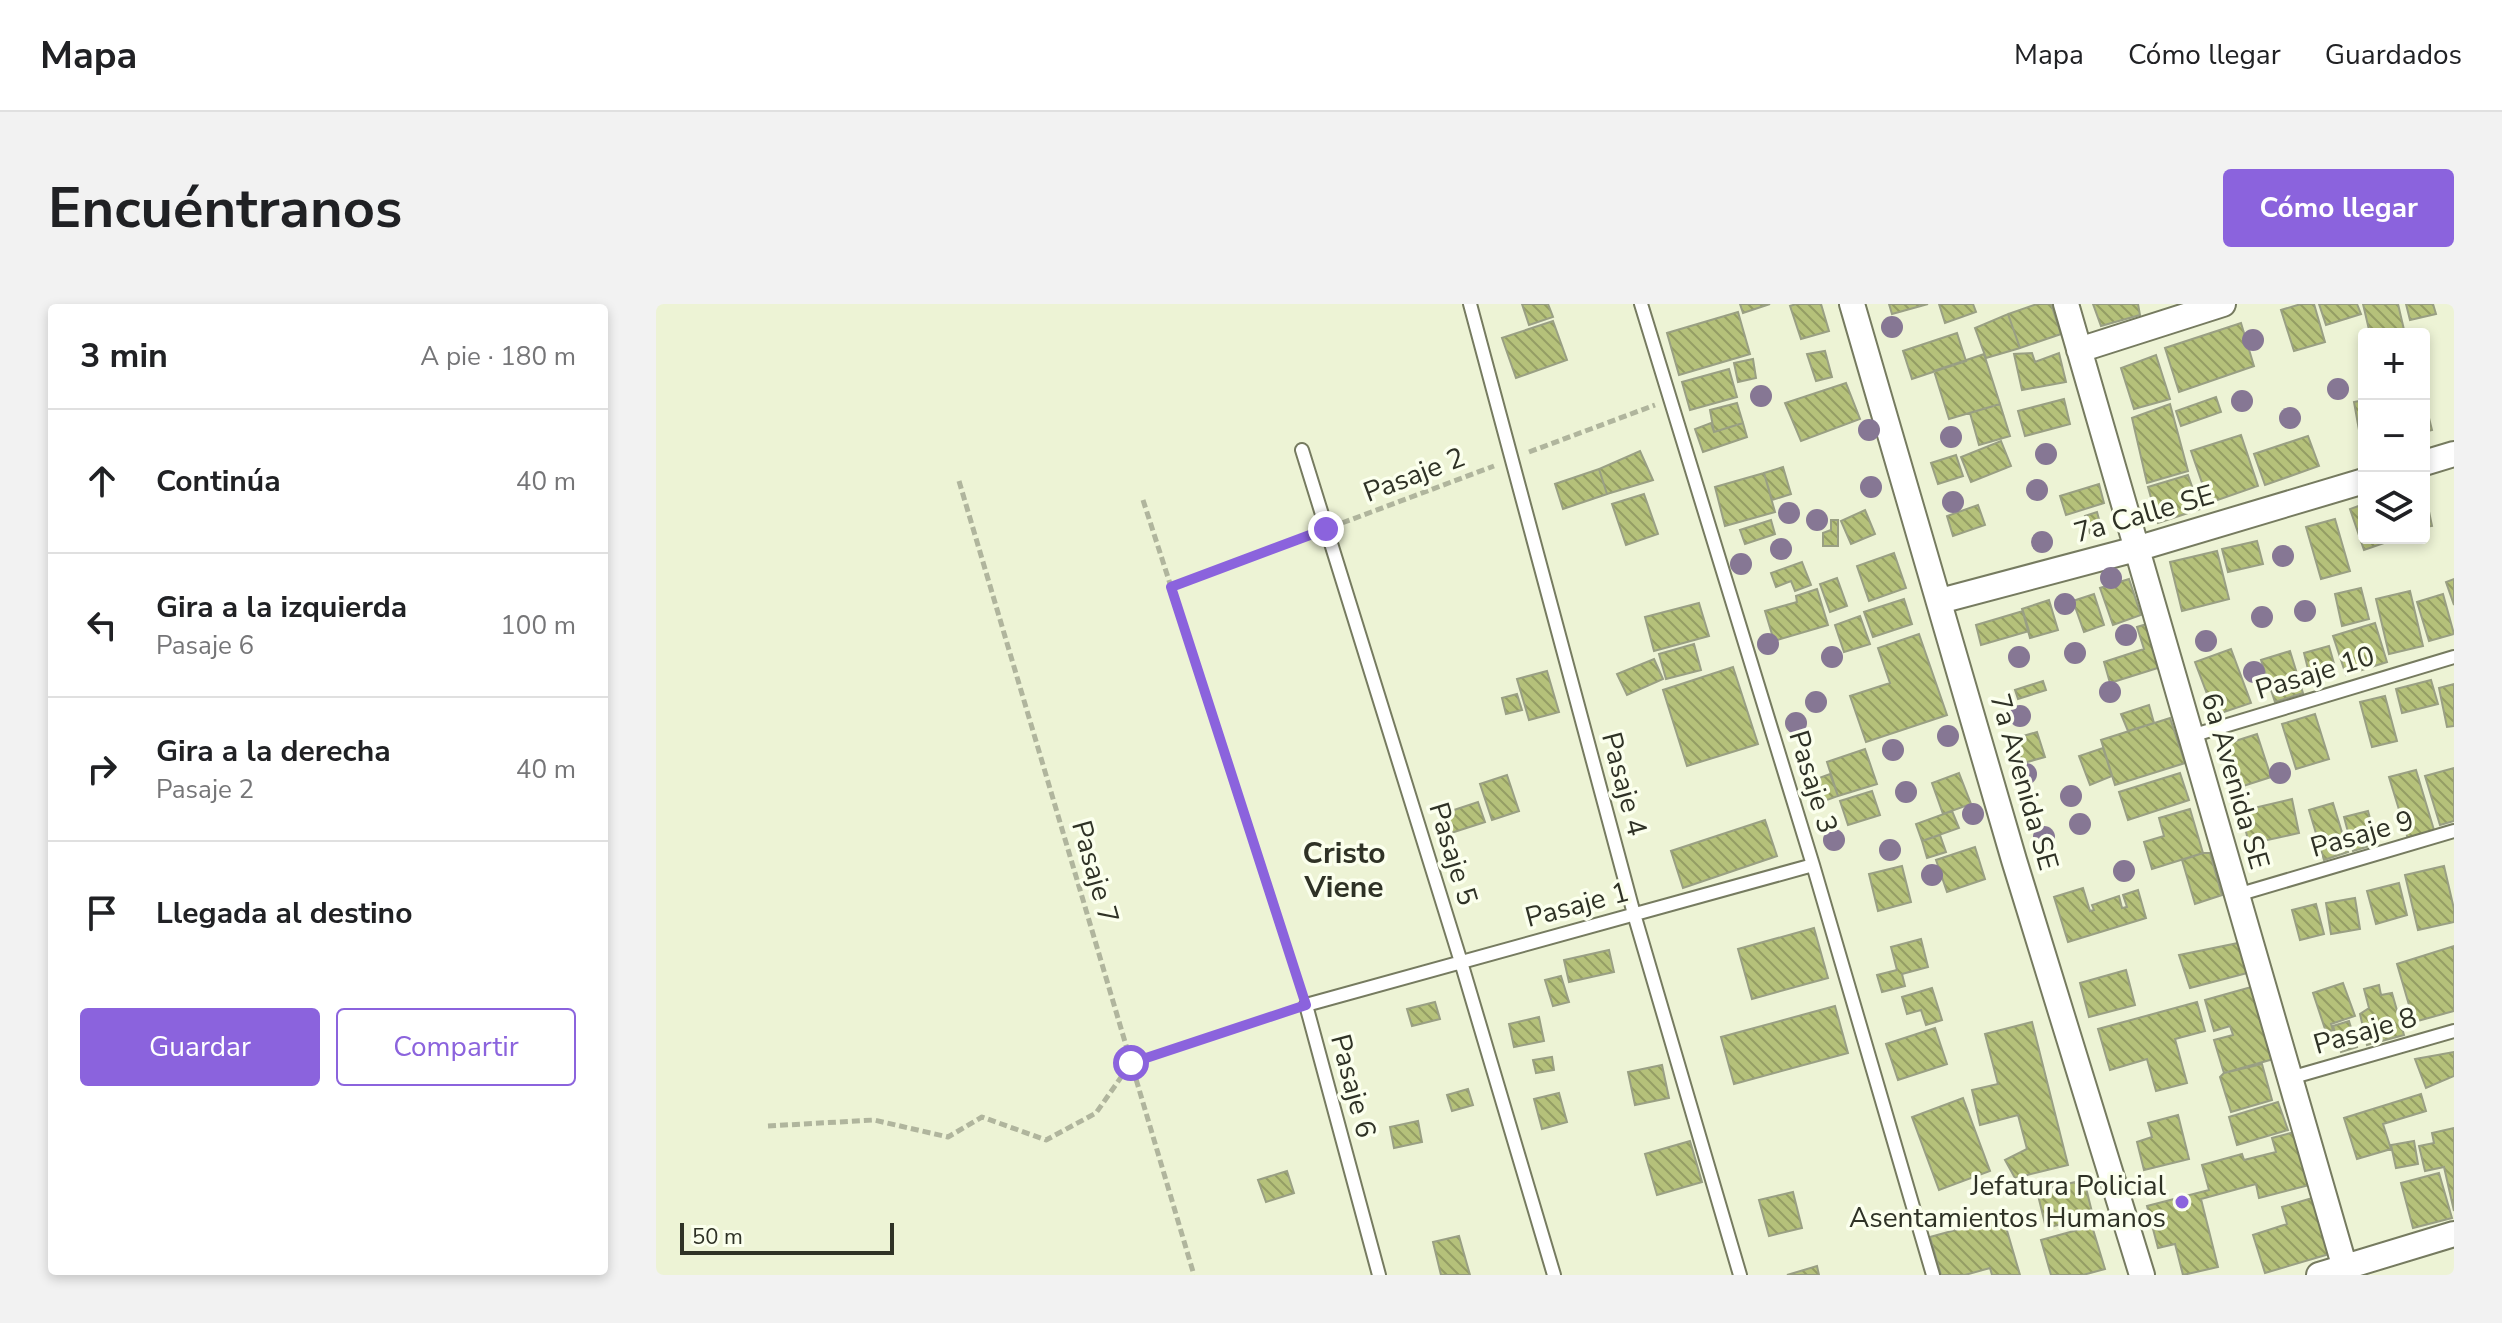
<!DOCTYPE html>
<html lang="es">
<head>
<meta charset="utf-8">
<style>
  body { margin:0; font-family:"Nunito Sans",sans-serif; background:#f2f2f2; color:#202124 }
  .controls { position:absolute; right:24px; top:24px; display:grid; overflow:hidden; border-radius:8px; box-shadow:0 4px 12px #0003 }
  .controls button { width:72px; height:72px; display:grid; place-items:center; padding:0; border:0; border-bottom:2px solid #e0e0e0; background:#fff; color:#202124; font:40px sans-serif }
  .scale { position:absolute; left:24px; bottom:20px; width:214px; box-sizing:border-box; padding-left:8px; border:4px solid #2f3226; border-top:0; font-size:22px; line-height:28px; white-space:nowrap; color:#2f3226; -webkit-text-stroke:6px #fbffed; paint-order:stroke }
  .stop { position:absolute; width:24px; height:24px; margin:-18px; border:6px solid #8b63dd; border-radius:50%; background:#fff }
  .stop.end { background:#8b63dd; border-color:#fff; box-shadow:0 2px 8px #0008 }
  .list { margin:0; padding:0; list-style:none }
  h2 { display:flex; justify-content:space-between; align-items:center; height:104px; margin:0; padding:0 32px; font-size:34px }
  h2 small { font-size:26px; font-weight:400; color:#757577 }
  .list li { display:grid; grid-template-columns:52px 1fr auto; gap:24px; align-items:center; box-sizing:border-box; height:144px; padding:0 32px; border-top:2px solid #e0e0e0 }
  .list b { display:block; font-size:30px; white-space:nowrap }
  .list p { margin:0; font-size:26px; white-space:nowrap; color:#757577 }
  .list em { font-size:26px; font-style:normal; color:#757577 }
  .actions { display:flex; gap:16px; padding:24px 32px }
  .actions a { flex:1; padding:18px 0; border:2px solid #8b63dd; border-radius:8px; text-align:center; font-size:28px; color:#8b63dd }
  .actions .main { background:#8b63dd; color:#fff }
  .icon { flex:none; width:44px; height:44px; fill:none; stroke:currentColor; stroke-width:2; stroke-linecap:round; stroke-linejoin:round }
  .map { position:relative; flex:none; width:1798px; height:971px; overflow:hidden; border-radius:8px }
  header { display:flex; align-items:center; gap:48px; box-sizing:border-box; height:112px; padding:0 40px; background:#fff; border-bottom:2px solid #e0e0e0 }
  header strong { font-size:38px }
  nav { display:flex; gap:44px; margin-inline-start:auto; font-size:28px }
  .intro { display:flex; align-items:center; justify-content:space-between; box-sizing:border-box; height:192px; padding:0 48px }
  h1 { margin:0; font-size:56px }
  .button { padding:20px 36px; border-radius:8px; background:#8b63dd; color:#fff; font-size:28px; font-weight:700 }
  main { display:flex; gap:48px; padding:0 48px }
  aside { flex:1; background:#fff; border-radius:8px; box-shadow:0 4px 12px #0003 }
  .map>svg:first-child { display:block }
</style>
</head>
<body>
<header>
<strong>Mapa</strong>
<nav><a>Mapa</a><a>Cómo llegar</a><a>Guardados</a></nav>
</header>
<div class="intro"><h1>Encuéntranos</h1><a class="button">Cómo llegar</a></div>
<main>
<aside>
<h2>3 min<small>A pie · 180 m</small></h2>
<ul class="list">
<li><svg class="icon" aria-label="ahead" viewBox="0 0 24 24"><path d="M12 20V5M6 11l6-6 6 6"/></svg><div><b>Continúa</b></div><em>40 m</em></li>
<li><svg class="icon" aria-label="left" viewBox="0 0 24 24"><path d="M17 20v-9H6M10 6l-5 5 5 5"/></svg><div><b>Gira a la izquierda</b><p>Pasaje 6</p></div><em>100 m</em></li>
<li><svg class="icon" aria-label="right" viewBox="0 0 24 24"><path d="M7 20v-9h11M14 6l5 5-5 5"/></svg><div><b>Gira a la derecha</b><p>Pasaje 2</p></div><em>40 m</em></li>
<li><svg class="icon" aria-label="arrive" viewBox="0 0 24 24"><path d="M6 21V4h12l-3 4 3 4H6"/></svg><div><b>Llegada al destino</b></div></li>
</ul>
<div class="actions"><a class="main">Guardar</a><a>Compartir</a></div>
</aside>
<div class="map">
<svg width="1798" height="971" viewBox="0 0 1798 971">
  <defs>
    <pattern id="building-back-hatch" width="6" height="6" patternUnits="userSpaceOnUse" patternTransform="scale(2)"><rect width="6" height="6" fill="#b5c17a"/><path d="M-1 5l2 2M0 0l6 6M5-1l2 2" fill="none" stroke="#949d64"/></pattern>
  </defs>
  <rect width="100%" height="100%" fill="#edf3d5"/>
  <path fill="url(#building-back-hatch)" stroke="#999f83" stroke-width="2" d="M866,0H892L897,13L873,21Z
    M1084,0H1114L1087,9Z
    M1140,0H1165L1173,27L1145,35L1134,2Z
    M1233,0H1272L1236,10Z
    M1283,0H1317L1320,8L1289,19Z
    M1381,0H1395L1405,30L1364,44L1352,10Z
    M1437,0H1482L1484,11L1445,22Z
    M1645,0H1658L1669,38L1638,47L1625,6Z
    M1663,0H1701L1705,10L1670,21Z
    M1707,0H1742L1749,30H1714Z
    M1750,0H1777L1780,10L1754,16Z
    M1082,8L1094,50L1023,71L1011,29Z
    M1352,10L1364,44L1330,54L1319,24Z
    M897,17L911,56L860,74L846,34Z
    M1585,19L1598,62L1523,88L1509,44Z
    M1301,29L1310,57L1256,75L1247,47Z
    M1169,47L1176,73L1160,77L1151,50Z
    M1376,49L1379,58L1403,49L1410,78L1366,86L1358,50Z
    M1328,50L1344,100L1293,115L1278,67Z
    M1500,51L1514,95L1478,105L1465,64Z
    M1097,55L1100,74L1082,78L1078,59Z
    M1073,65L1081,93L1034,106L1026,78Z
    M1190,79L1204,115L1145,137L1129,99Z
    M1560,93L1565,108L1525,122L1520,107Z
    M1768,94L1776,126L1768,128Z
    M1408,95L1414,120L1369,132L1362,107Z
    M1708,96V142L1706,143L1698,98Z
    M1081,99L1087,119L1058,128L1054,106Z
    M1344,100L1354,132L1323,141L1314,109Z
    M1514,100L1532,167L1491,179L1476,114Z
    M1055,119L1058,128L1087,119L1091,133L1047,148L1039,125Z
    M1585,131L1602,182L1553,199L1535,147Z
    M1652,132L1663,162L1609,181L1598,150Z
    M1345,137L1355,162L1315,178L1305,153Z
    M984,147L997,176L951,190L943,165Z
    M1300,151L1307,172L1282,180L1275,159Z
    M1127,163L1135,190L1116,196L1108,169Z
    M943,165L951,190L907,205L899,180Z
    M1108,169L1119,208L1069,222L1059,183Z
    M1532,171L1544,205L1502,219L1492,183Z
    M1443,180L1448,199L1410,211L1404,192Z
    M1768,183L1776,222L1768,223Z
    M988,190L1002,230L970,241L956,200Z
    M1708,200V234H1736L1737,236L1708,246L1694,205Z
    M1322,201L1329,221L1297,232L1291,212Z
    M1209,206L1219,230L1195,240L1185,217Z
    M1441,208L1446,226L1434,229L1429,212Z
    M1679,215L1694,267L1665,275L1650,223Z
    M1115,216L1119,230L1089,240L1084,226Z
    M1175,216H1182V242H1167V229L1175,226Z
    M1601,237L1607,260L1572,268L1566,245Z
    M1561,247L1573,295L1526,307L1514,258Z
    M1238,249L1250,284L1213,297L1201,262Z
    M1146,258L1155,281L1139,287L1135,277L1120,283L1115,269Z
    M1181,274L1191,302L1174,308L1164,280Z
    M1473,275L1485,311L1457,321L1444,284Z
    M1798,275V301L1790,278Z
    M1705,284L1713,315L1686,322L1679,290Z
    M1161,285L1172,321L1118,337L1109,307L1141,298L1140,292Z
    M1754,287L1767,342L1733,350L1720,295Z
    M1438,290L1448,321L1428,328L1417,297Z
    M1787,290L1798,330L1773,337L1761,298Z
    M1248,295L1256,320L1217,333L1208,308Z
    M1393,296L1402,326L1374,334L1366,305Z
    M1043,299L1053,332L998,347L989,313Z
    M1367,307L1373,327L1325,341L1320,321Z
    M1204,312L1214,340L1188,348L1179,321Z
    M1494,319L1508,362L1454,379L1448,358L1488,345L1481,323Z
    M1719,319L1731,358L1690,371L1677,332Z
    M1263,330L1291,411L1210,438L1194,392L1234,379L1222,344Z
    M1038,340L1045,366L1010,375L1003,350Z
    M1673,342L1681,370L1655,377L1648,349Z
    M1575,345L1595,399L1559,411L1539,358Z
    M1634,347L1647,389L1619,398L1605,356Z
    M998,355L1007,375L971,391L961,370Z
    M1077,363L1102,440L1031,462L1007,386Z
    M891,367L903,408L873,416L861,375Z
    M1775,376L1782,400L1746,409L1740,385Z
    M1387,377L1390,386L1362,395L1359,386Z
    M1798,380V422L1791,423L1783,384Z
    M861,390L866,406L850,410L846,394Z
    M1729,392L1741,437L1716,443L1704,398Z
    M1493,401L1498,419L1472,427L1465,410Z
    M1659,410L1673,455L1640,465L1626,420Z
    M1514,414L1529,459L1459,481L1445,436Z
    M1381,428L1389,453L1357,462L1350,437Z
    M1601,430L1615,473L1581,484L1567,441Z
    M1447,444L1456,472L1434,481L1423,452Z
    M1209,445L1221,480L1182,492L1171,458Z
    M1798,464V517L1784,521L1769,472Z
    M1760,466L1778,526L1752,535L1733,473Z
    M1303,469L1315,500L1287,510L1276,479Z
    M1524,469L1533,496L1472,516L1463,488Z
    M1174,470L1182,492L1160,500L1152,478Z
    M851,471L863,507L836,516L824,480Z
    M1216,487L1224,511L1192,521L1184,497Z
    M1636,495L1643,529L1593,540L1585,507Z
    M822,498L829,518L792,530L786,510Z
    M1677,499L1692,548L1668,556L1653,506Z
    M1534,505L1547,549L1496,565L1488,538L1508,532L1503,514Z
    M1296,507L1303,524L1266,537L1260,520Z
    M1712,507L1721,540L1697,547L1688,513Z
    M1109,516L1121,552L1027,584L1015,547Z
    M1284,531L1290,548L1271,554L1266,537Z
    M1319,543L1329,575L1291,588L1280,556Z
    M1547,549H1554L1566,591L1539,600L1526,556Z
    M1246,562L1255,598L1222,607L1213,570Z
    M1788,562L1798,605V618L1762,626L1749,571Z
    M1743,579L1751,611L1720,620L1711,587Z
    M1427,584L1434,607L1438,606L1436,601L1463,592L1466,604L1471,603L1467,591L1482,586L1490,614L1412,638L1398,593Z
    M1699,594L1704,625L1675,630L1670,599Z
    M1660,600L1668,630L1644,636L1636,606Z
    M1158,624L1172,674L1096,695L1082,645Z
    M1265,635L1272,663L1246,670L1249,682L1226,688L1221,671L1241,666L1235,643Z
    M1587,638L1595,668L1534,684L1523,651Z
    M1798,642V707L1758,718L1741,660Z
    M953,646L958,668L913,678L908,656Z
    M1470,666L1479,701L1433,713L1424,679Z
    M905,672L913,698L897,702L889,676Z
    M1687,679L1699,712L1675,720L1677,726L1670,728L1657,689Z
    M1723,681L1725,691L1736,689L1748,731L1711,741L1704,710L1713,704L1708,685Z
    M1599,682L1621,754L1568,769L1558,736L1577,731L1574,722L1558,727L1549,696Z
    M1276,684L1286,716L1270,721L1265,706L1251,710L1246,693Z
    M779,698L784,715L756,722L751,705Z
    M1541,698L1549,727L1519,735L1531,779L1500,787L1491,755L1454,766L1442,725Z
    M1179,702L1192,749L1078,780L1065,733Z
    M883,713L888,737L858,743L853,720Z
    M1693,717L1701,743L1685,748L1677,722Z
    M1376,718L1412,861L1359,874L1349,856L1371,845L1362,811L1324,821L1316,786L1342,780L1329,730Z
    M1279,724L1291,760L1242,776L1230,740Z
    M1798,748V772L1770,784L1759,755Z
    M896,753L898,766L880,769L877,756Z
    M1606,760L1616,796L1575,808L1564,773L1568,769Z
    M1006,761L1013,794L979,801L972,768Z
    M812,785L817,801L796,807L791,791Z
    M903,789L911,818L886,825L878,795Z
    M1765,790L1770,807L1727,820L1735,845L1701,855L1688,814Z
    M1307,794L1334,867L1283,886L1256,813Z
    M1622,798L1632,826L1581,841L1573,813Z
    M1522,811L1533,855L1488,866L1481,838L1496,833L1492,819Z
    M762,817L766,838L738,844L734,823Z
    M1798,824V907L1788,863L1769,867L1763,842L1778,839L1776,829Z
    M1642,827L1657,880L1603,894L1600,880L1545,895L1562,963L1527,971L1519,940L1502,944L1491,902L1553,886L1546,861L1586,850L1588,856L1620,848L1616,834Z
    M1034,837L1046,878L1001,891L989,850Z
    M1758,837L1762,860L1740,864L1735,841Z
    M631,867L638,889L610,898L602,876Z
    M1783,869L1796,914L1757,924L1745,879Z
    M1428,876L1437,912L1390,924L1381,887Z
    M1137,888L1146,924L1113,932L1103,896Z
    M1663,892L1680,948L1609,969L1597,931L1631,920L1626,903Z
    M1347,913L1364,971H1336L1334,964L1309,971H1285L1274,933Z
    M1436,922L1449,965L1427,971H1395L1385,936Z
    M803,932L814,971H785L777,938Z
    M1161,962L1163,971H1131Z"/>
  <g fill="none" stroke-linecap="round" stroke-linejoin="round">
    <defs>
      <path id="service" d="M814,0L978,610L1084,971
        M985,0L1157,561L1277,971
        M646,146L805,658L898,971
        M1535,432L1798,353
        M1581,591L1798,527
        M1634,774L1798,727
        M723,971L650,701L1157,561"/>
      <path id="minor" d="M1196,0L1358,556L1486,971
        M1410,0L1691,971
        M1423,46L1567,0
        M1768,159L1798,150
        M1284,297L1480,245L1708,177
        M1663,971L1798,930"/>
    </defs>
    <use href="#service" stroke="#767b60" stroke-width="16"/>
    <use href="#minor" stroke="#767b60" stroke-width="28"/>
    <path stroke="#b0b59d" stroke-width="5" stroke-dasharray="8 4" stroke-linecap="butt" d="M873,148L999,101
      M303,177L538,971
      M487,196L644,682
      M686,219L838,162
      M515,283L654,231
      M112,822L218,816L292,833L326,813L390,836L440,809L475,759L633,706"/>
    <use href="#service" stroke="#fff" stroke-width="12"/>
    <use href="#minor" stroke="#fff" stroke-width="24"/>
  </g>
  <g fill="#867794">
    <circle cx="1236" cy="23" r="11"/>
    <circle cx="1597" cy="36" r="11"/>
    <circle cx="1682" cy="85" r="11"/>
    <circle cx="1105" cy="92" r="11"/>
    <circle cx="1586" cy="97" r="11"/>
    <circle cx="1634" cy="114" r="11"/>
    <circle cx="1213" cy="126" r="11"/>
    <circle cx="1295" cy="133" r="11"/>
    <circle cx="1390" cy="150" r="11"/>
    <circle cx="1215" cy="183" r="11"/>
    <circle cx="1381" cy="186" r="11"/>
    <circle cx="1297" cy="198" r="11"/>
    <circle cx="1133" cy="209" r="11"/>
    <circle cx="1161" cy="216" r="11"/>
    <circle cx="1386" cy="238" r="11"/>
    <circle cx="1125" cy="245" r="11"/>
    <circle cx="1627" cy="252" r="11"/>
    <circle cx="1085" cy="260" r="11"/>
    <circle cx="1455" cy="274" r="11"/>
    <circle cx="1409" cy="300" r="11"/>
    <circle cx="1649" cy="307" r="11"/>
    <circle cx="1606" cy="313" r="11"/>
    <circle cx="1470" cy="331" r="11"/>
    <circle cx="1550" cy="337" r="11"/>
    <circle cx="1112" cy="340" r="11"/>
    <circle cx="1419" cy="349" r="11"/>
    <circle cx="1176" cy="353" r="11"/>
    <circle cx="1363" cy="353" r="11"/>
    <circle cx="1598" cy="368" r="11"/>
    <circle cx="1454" cy="388" r="11"/>
    <circle cx="1160" cy="398" r="11"/>
    <circle cx="1364" cy="412" r="11"/>
    <circle cx="1140" cy="419" r="11"/>
    <circle cx="1292" cy="432" r="11"/>
    <circle cx="1237" cy="446" r="11"/>
    <circle cx="1624" cy="469" r="11"/>
    <circle cx="1370" cy="470" r="11"/>
    <circle cx="1250" cy="488" r="11"/>
    <circle cx="1415" cy="492" r="11"/>
    <circle cx="1317" cy="510" r="11"/>
    <circle cx="1424" cy="520" r="11"/>
    <circle cx="1388" cy="533" r="11"/>
    <circle cx="1178" cy="536" r="11"/>
    <circle cx="1234" cy="546" r="11"/>
    <circle cx="1468" cy="567" r="11"/>
    <circle cx="1276" cy="571" r="11"/>
  </g>
  <g fill="none" stroke-linecap="round" stroke-linejoin="round">
    <path stroke="#8b63dd" stroke-width="10" d="M475,759L650,701L515,283L670,225"/>
  </g>
  <circle fill="#8b63dd" stroke="#fbffed" stroke-width="3" cx="1526" cy="898" r="8"/>
  <g text-anchor="middle" dominant-baseline="central" stroke-width="7" stroke-linejoin="round" paint-order="stroke">
    <g font-size="28" fill="#2f3226" stroke="#fbffed">
      <text transform="translate(758 171) rotate(-21)">Pasaje 2</text>
      <text transform="translate(1488 210) rotate(-16)">7a Calle SE</text>
      <text transform="translate(1659 369) rotate(-17)">Pasaje 10</text>
      <text transform="translate(1579 477) rotate(74)">6a Avenida SE</text>
      <text transform="translate(1157 478) rotate(73)">Pasaje 3</text>
      <text transform="translate(1368 478) rotate(74)">7a Avenida SE</text>
      <text transform="translate(968 480) rotate(75)">Pasaje 4</text>
      <text transform="translate(1706 530) rotate(-16)">Pasaje 9</text>
      <text transform="translate(797 550) rotate(73)">Pasaje 5</text>
      <text transform="translate(439 568) rotate(74)">Pasaje 7</text>
      <text transform="translate(921 601) rotate(-15)">Pasaje 1</text>
      <text transform="translate(1709 727) rotate(-16)">Pasaje 8</text>
      <text transform="translate(697 782) rotate(75)">Pasaje 6</text>
    </g>
    <g font-size="28" fill="#2f3226" stroke="#fbffed" text-anchor="end">
      <text x="1510" y="882">Jefatura Policial<tspan x="1510" dy="32">Asentamientos Humanos</tspan></text>
    </g>
    <g font-size="30" font-weight="bold" fill="#2f3226" stroke="#fbffed">
      <text x="688" y="549">Cristo<tspan x="688" dy="34">Viene</tspan></text>
    </g>
  </g>
</svg>
<div class="controls">
<button>+</button>
<button>−</button>
<button><svg class="icon" aria-label="layers" viewBox="0 0 24 24"><path d="M12 4l9 5-9 5-9-5zM3 14l9 5 9-5"/></svg></button>
</div>
<div class="scale">50 m</div>
<div class="stop" style="left:475px;top:759px"></div>
<div class="stop end" style="left:670px;top:225px"></div>
</div>
</main>
</body>
</html>
